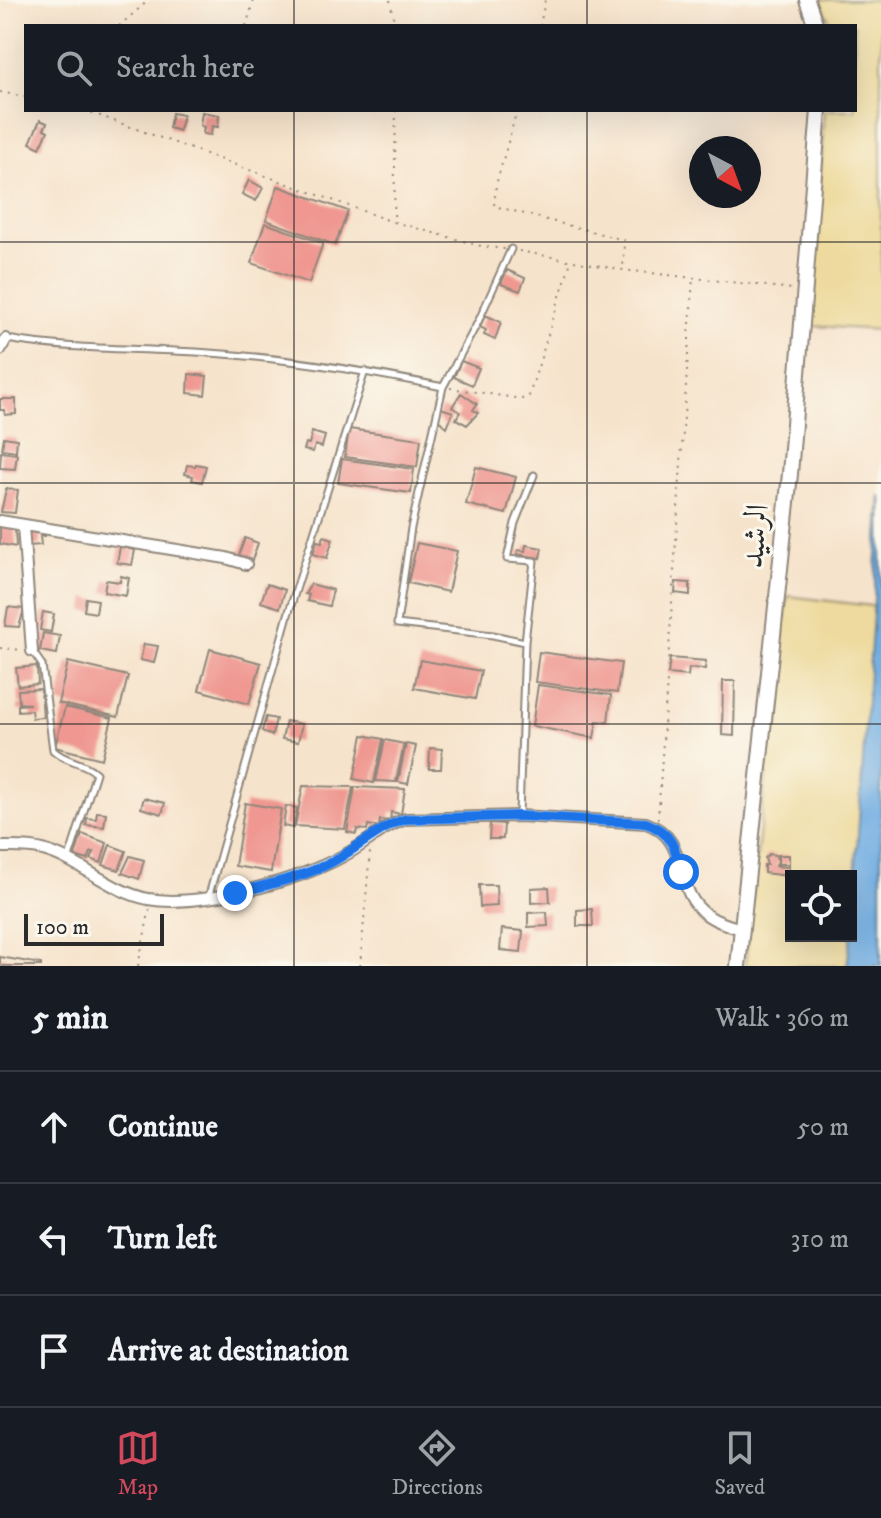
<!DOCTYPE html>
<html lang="en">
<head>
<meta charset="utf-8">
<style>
  body { margin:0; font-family:"IM FELL DW Pica",Amiri,serif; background:#242831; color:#f1f3f6 }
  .controls { position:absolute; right:24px; bottom:24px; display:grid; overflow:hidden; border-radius:0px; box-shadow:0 8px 32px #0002 }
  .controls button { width:72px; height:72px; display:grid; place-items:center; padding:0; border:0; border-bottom:2px solid #363941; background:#171b24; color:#f1f3f6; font:40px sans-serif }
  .compass { position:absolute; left:689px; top:136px; width:72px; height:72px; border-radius:50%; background:#171b24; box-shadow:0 8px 32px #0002; rotate:139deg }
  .scale { position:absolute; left:24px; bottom:20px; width:140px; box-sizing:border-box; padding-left:8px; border:4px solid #2b2b2b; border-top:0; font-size:22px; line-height:28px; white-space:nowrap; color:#2b2b2b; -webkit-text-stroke:6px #fbf7ec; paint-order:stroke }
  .stop { position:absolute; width:24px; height:24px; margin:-18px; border:6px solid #1a73e8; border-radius:50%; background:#fff }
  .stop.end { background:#1a73e8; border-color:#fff; box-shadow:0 2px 8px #0008 }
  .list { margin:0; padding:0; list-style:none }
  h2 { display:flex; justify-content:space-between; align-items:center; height:104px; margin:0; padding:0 32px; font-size:34px }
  h2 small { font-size:26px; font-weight:400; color:#9ea1a6 }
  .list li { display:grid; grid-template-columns:52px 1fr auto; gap:24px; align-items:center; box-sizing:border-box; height:112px; padding:0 32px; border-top:2px solid #363941 }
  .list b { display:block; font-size:30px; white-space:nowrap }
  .list em { font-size:26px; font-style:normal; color:#9ea1a6 }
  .icon { flex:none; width:44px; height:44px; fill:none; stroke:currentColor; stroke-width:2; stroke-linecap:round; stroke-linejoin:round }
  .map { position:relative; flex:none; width:881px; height:966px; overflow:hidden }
  .search { position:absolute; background:#171b24; box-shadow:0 8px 32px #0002; left:24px; right:24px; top:24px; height:88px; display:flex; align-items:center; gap:20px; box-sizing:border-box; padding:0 28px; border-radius:0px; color:#9ea1a6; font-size:30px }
  .sheet { height:440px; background:#171b24 }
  nav { display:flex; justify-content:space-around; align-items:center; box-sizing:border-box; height:112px; border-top:2px solid #363941; background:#171b24; font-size:22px; color:#9ea1a6 }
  nav a { display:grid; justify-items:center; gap:4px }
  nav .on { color:#d1495b }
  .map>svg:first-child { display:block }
</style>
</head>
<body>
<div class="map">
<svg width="881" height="966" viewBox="0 0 881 966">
  <rect width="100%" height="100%" fill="#fbf7ec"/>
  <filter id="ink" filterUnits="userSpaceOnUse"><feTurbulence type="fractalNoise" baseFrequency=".0125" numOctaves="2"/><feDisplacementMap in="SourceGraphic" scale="16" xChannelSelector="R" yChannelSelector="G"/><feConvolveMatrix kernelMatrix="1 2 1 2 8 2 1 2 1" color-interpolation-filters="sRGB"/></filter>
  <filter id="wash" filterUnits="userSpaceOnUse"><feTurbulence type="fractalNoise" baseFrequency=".006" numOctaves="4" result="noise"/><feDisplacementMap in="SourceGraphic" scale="32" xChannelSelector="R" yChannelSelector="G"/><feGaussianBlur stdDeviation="1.8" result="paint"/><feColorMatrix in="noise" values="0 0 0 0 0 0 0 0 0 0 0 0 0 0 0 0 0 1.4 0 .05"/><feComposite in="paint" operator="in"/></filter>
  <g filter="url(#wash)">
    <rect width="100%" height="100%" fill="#f6e3cb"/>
    <path fill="#eeda9e" stroke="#8c8264" stroke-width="2" fill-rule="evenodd" d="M818,0H881V330L813,326L824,110H855V26H829V19Z
      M788,596L880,607L857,966H745L773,710ZM791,876H851V936H791Z"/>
    <path fill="#71ade2" stroke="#4e6c86" stroke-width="2" d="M881,496V966H847L851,936Z"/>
    <g id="blocks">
      <path fill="#ef9790" d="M202,112L219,115L218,127L212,126L211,135L203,134L204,127L200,126Z
        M172,113L183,115L179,131L169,128Z
        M40,120L47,123L44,129L48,131L40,148L30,143Z
        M249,180L263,188L256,201L242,194Z
        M278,186L348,211L335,245L266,220Z
        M265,223L323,243L309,283L251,263Z
        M507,270L525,278L520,291L501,284Z
        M485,315L501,322L495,340L484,335L486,330L480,327Z
        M461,361L479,368L472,385L454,377Z
        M189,374L207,376L205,395L188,393Z
        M461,393L477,404L473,410L478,413L467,425L456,419L460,412L452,407Z
        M0,399H16V414L5,415L4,410H0Z
        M441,408L453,412L447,427L437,419Z
        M349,429L421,439L417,467L345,457Z
        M312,432L325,436L322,447L315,445L313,452L304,450L306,443L309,444Z
        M4,437L17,439L16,451L2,449Z
        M1,452L17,454L15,469L0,468Z
        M342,459L414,469L411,493L338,483Z
        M196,464L206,466L202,482L192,480L193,476L185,474L187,465L195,466Z
        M476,467L516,477L506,514L466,504Z
        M6,489L18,490L15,513L1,512Z
        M0,526L15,528L16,547L0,544Z
        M45,529V536H40L41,545L28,546L27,530Z
        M324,536L333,539L327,558L313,554L317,541L322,542Z
        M245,538L258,543L252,560L239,555Z
        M417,543L457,551L448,592L408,583Z
        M526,545L542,548L540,558L517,554L518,550L525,551Z
        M130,546L129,549L135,550L132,565L117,563L120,547Z
        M121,576L129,578L126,596L104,592L106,580L120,582Z
        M676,582L690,583V595L675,593Z
        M267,584L285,590L280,608L261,602Z
        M311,584L333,590L329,606L307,601L309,595L305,594Z
        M86,598L98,600L96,613L84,611Z
        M8,607L24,609L19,627L5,626Z
        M43,612L54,614L51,632L40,630Z
        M43,633L60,636L57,654L40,651Z
        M144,644L158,646L154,663L140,660Z
        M210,649L261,663L249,704L199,690Z
        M539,652L621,663L617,693L535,682Z
        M670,658L706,661L705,669L689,668L688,676L668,674Z
        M420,660L481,671L475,699L414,688Z
        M68,662L128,676L118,717L58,703Z
        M37,666L38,684L18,686L16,668Z
        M723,681H735L734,736L722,735Z
        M538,685L611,695L608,722L597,721L594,738L532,726Z
        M41,689L43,717L32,718L31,710L18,711V705L30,704L19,703L18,690Z
        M65,707L112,718L102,759L55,747Z
        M266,717L276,719L272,736L262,731Z
        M286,721L302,724L298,742L282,739Z
        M363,735L383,739L374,783L354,779Z
        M385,740L404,744L396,782L376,781Z
        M406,744L416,746L408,784L398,782Z
        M430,748L442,749L441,769H429Z
        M303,786L353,787L345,829L295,826Z
        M355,787L405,789L401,814L391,812L390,821L380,820L379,827L368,825L367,830L357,829L356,834L347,832Z
        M144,798L165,803L162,814L141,808Z
        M245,803L281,809L271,872L235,866Z
        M286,806L297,808L293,828L283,826Z
        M97,812L106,813L104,827L86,825L87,818L96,819Z
        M490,823L504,824L503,839H489Z
        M82,834L107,843L101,863L91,859L94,852H91L88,860L75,856Z
        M110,845L126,851L119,870L103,865Z
        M769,854L775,855L778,860V855H789V864H778V861L776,866L789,867L788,876L764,873V865H767L765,858Z
        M130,856L144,860L139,879L122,873Z
        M479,885H496L497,906L480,907Z
        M549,887L550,902L531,903V888Z
        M592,909L593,926H577V910Z
        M547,912L548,926L528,927V913Z
        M502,929L523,931L521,952L500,950Z
        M0,957L41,964V966H0Z"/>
    </g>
  </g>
  <g filter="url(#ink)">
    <use href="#blocks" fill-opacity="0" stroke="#90877b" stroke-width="2"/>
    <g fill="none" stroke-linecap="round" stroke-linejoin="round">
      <defs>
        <path id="service" d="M511,249L478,322L443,387L411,528L397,624L493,635L525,642
          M7,339C69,350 133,348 196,352C278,357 362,370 443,387
          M33,652L42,665L53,750C65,762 83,761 96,773L68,861
          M519,815L525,642L534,561L507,559L515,523L534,475
          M209,895L288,615L365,371"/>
        <path id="minor" d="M0,350L6,339
          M0,521L226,558L246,564
          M23,526L32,651
          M0,847C14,847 29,846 43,850C80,860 109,891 148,899C200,908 297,881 343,856C365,845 383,826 406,819L519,816L646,823C692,839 671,890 707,915C717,922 730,926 742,929"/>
        <path id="secondary" d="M807,0L816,26
          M738,966L790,474L819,110"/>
      </defs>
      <use href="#service" stroke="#90877b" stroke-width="9"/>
      <use href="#minor" stroke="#90877b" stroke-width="14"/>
      <use href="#secondary" stroke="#90877b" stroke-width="18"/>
      <path stroke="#90877b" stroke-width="2" stroke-dasharray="2 6" stroke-linecap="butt" d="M390,0L395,26
        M119,26L149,0
        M246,26L254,0
        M540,26L545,0
        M0,92L26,97
        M84,110L393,222
        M396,110L394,222L481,246L505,249
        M517,110L496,185L494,206L624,240L623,270
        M519,251L623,270L793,289
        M450,388L522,399L529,396L571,261
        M0,648L23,650
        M658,819L693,277
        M138,966L150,908
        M360,966L370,852"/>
      <use href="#service" stroke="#fff" stroke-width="5"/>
      <use href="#minor" stroke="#fff" stroke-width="10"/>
      <use href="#secondary" stroke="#fff" stroke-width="14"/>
    </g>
  </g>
  <g fill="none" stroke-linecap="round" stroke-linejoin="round" filter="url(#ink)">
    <path stroke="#1a73e8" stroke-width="10" d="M235,893C267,885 300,878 330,863C356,850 379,827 406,819L519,816L646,823C671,832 676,848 681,872"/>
  </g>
  <path fill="none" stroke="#2b2b2b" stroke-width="2" stroke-opacity="0.55" d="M294,0V26M587,0V26M294,110V966M587,110V966M0,242H881M0,483H881M0,724H881"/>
  <g text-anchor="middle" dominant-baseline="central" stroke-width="6" stroke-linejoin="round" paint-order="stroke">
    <g font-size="32" fill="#2b2b2b" stroke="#fbf7ec">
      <text transform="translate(756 536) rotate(-84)">الرشيد</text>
    </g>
  </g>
</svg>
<div class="controls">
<button><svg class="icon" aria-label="locate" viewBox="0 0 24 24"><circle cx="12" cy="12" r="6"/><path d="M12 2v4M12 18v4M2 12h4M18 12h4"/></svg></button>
</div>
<svg class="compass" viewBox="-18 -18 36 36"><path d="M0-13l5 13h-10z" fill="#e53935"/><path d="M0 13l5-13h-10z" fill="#9ea1a6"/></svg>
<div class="scale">100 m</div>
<div class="stop" style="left:681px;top:872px"></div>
<div class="stop end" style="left:235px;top:893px"></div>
<div class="search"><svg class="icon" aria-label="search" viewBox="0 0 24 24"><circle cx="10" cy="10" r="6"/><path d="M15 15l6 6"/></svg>Search here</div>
</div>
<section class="sheet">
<h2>5 min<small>Walk · 360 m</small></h2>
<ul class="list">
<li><svg class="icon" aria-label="ahead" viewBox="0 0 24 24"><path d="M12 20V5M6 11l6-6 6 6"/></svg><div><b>Continue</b></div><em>50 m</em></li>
<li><svg class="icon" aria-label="left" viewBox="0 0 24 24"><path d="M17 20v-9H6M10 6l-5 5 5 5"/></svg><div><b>Turn left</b></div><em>310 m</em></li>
<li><svg class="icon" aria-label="arrive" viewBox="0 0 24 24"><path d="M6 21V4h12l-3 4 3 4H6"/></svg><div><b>Arrive at destination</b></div></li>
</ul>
</section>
<nav>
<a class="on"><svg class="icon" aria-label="map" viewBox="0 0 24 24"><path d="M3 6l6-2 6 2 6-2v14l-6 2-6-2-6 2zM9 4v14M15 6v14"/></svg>Map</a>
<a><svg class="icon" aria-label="directions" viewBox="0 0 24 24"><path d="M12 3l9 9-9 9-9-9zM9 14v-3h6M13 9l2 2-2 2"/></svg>Directions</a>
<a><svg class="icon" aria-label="saved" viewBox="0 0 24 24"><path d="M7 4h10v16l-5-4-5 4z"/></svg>Saved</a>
</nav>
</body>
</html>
